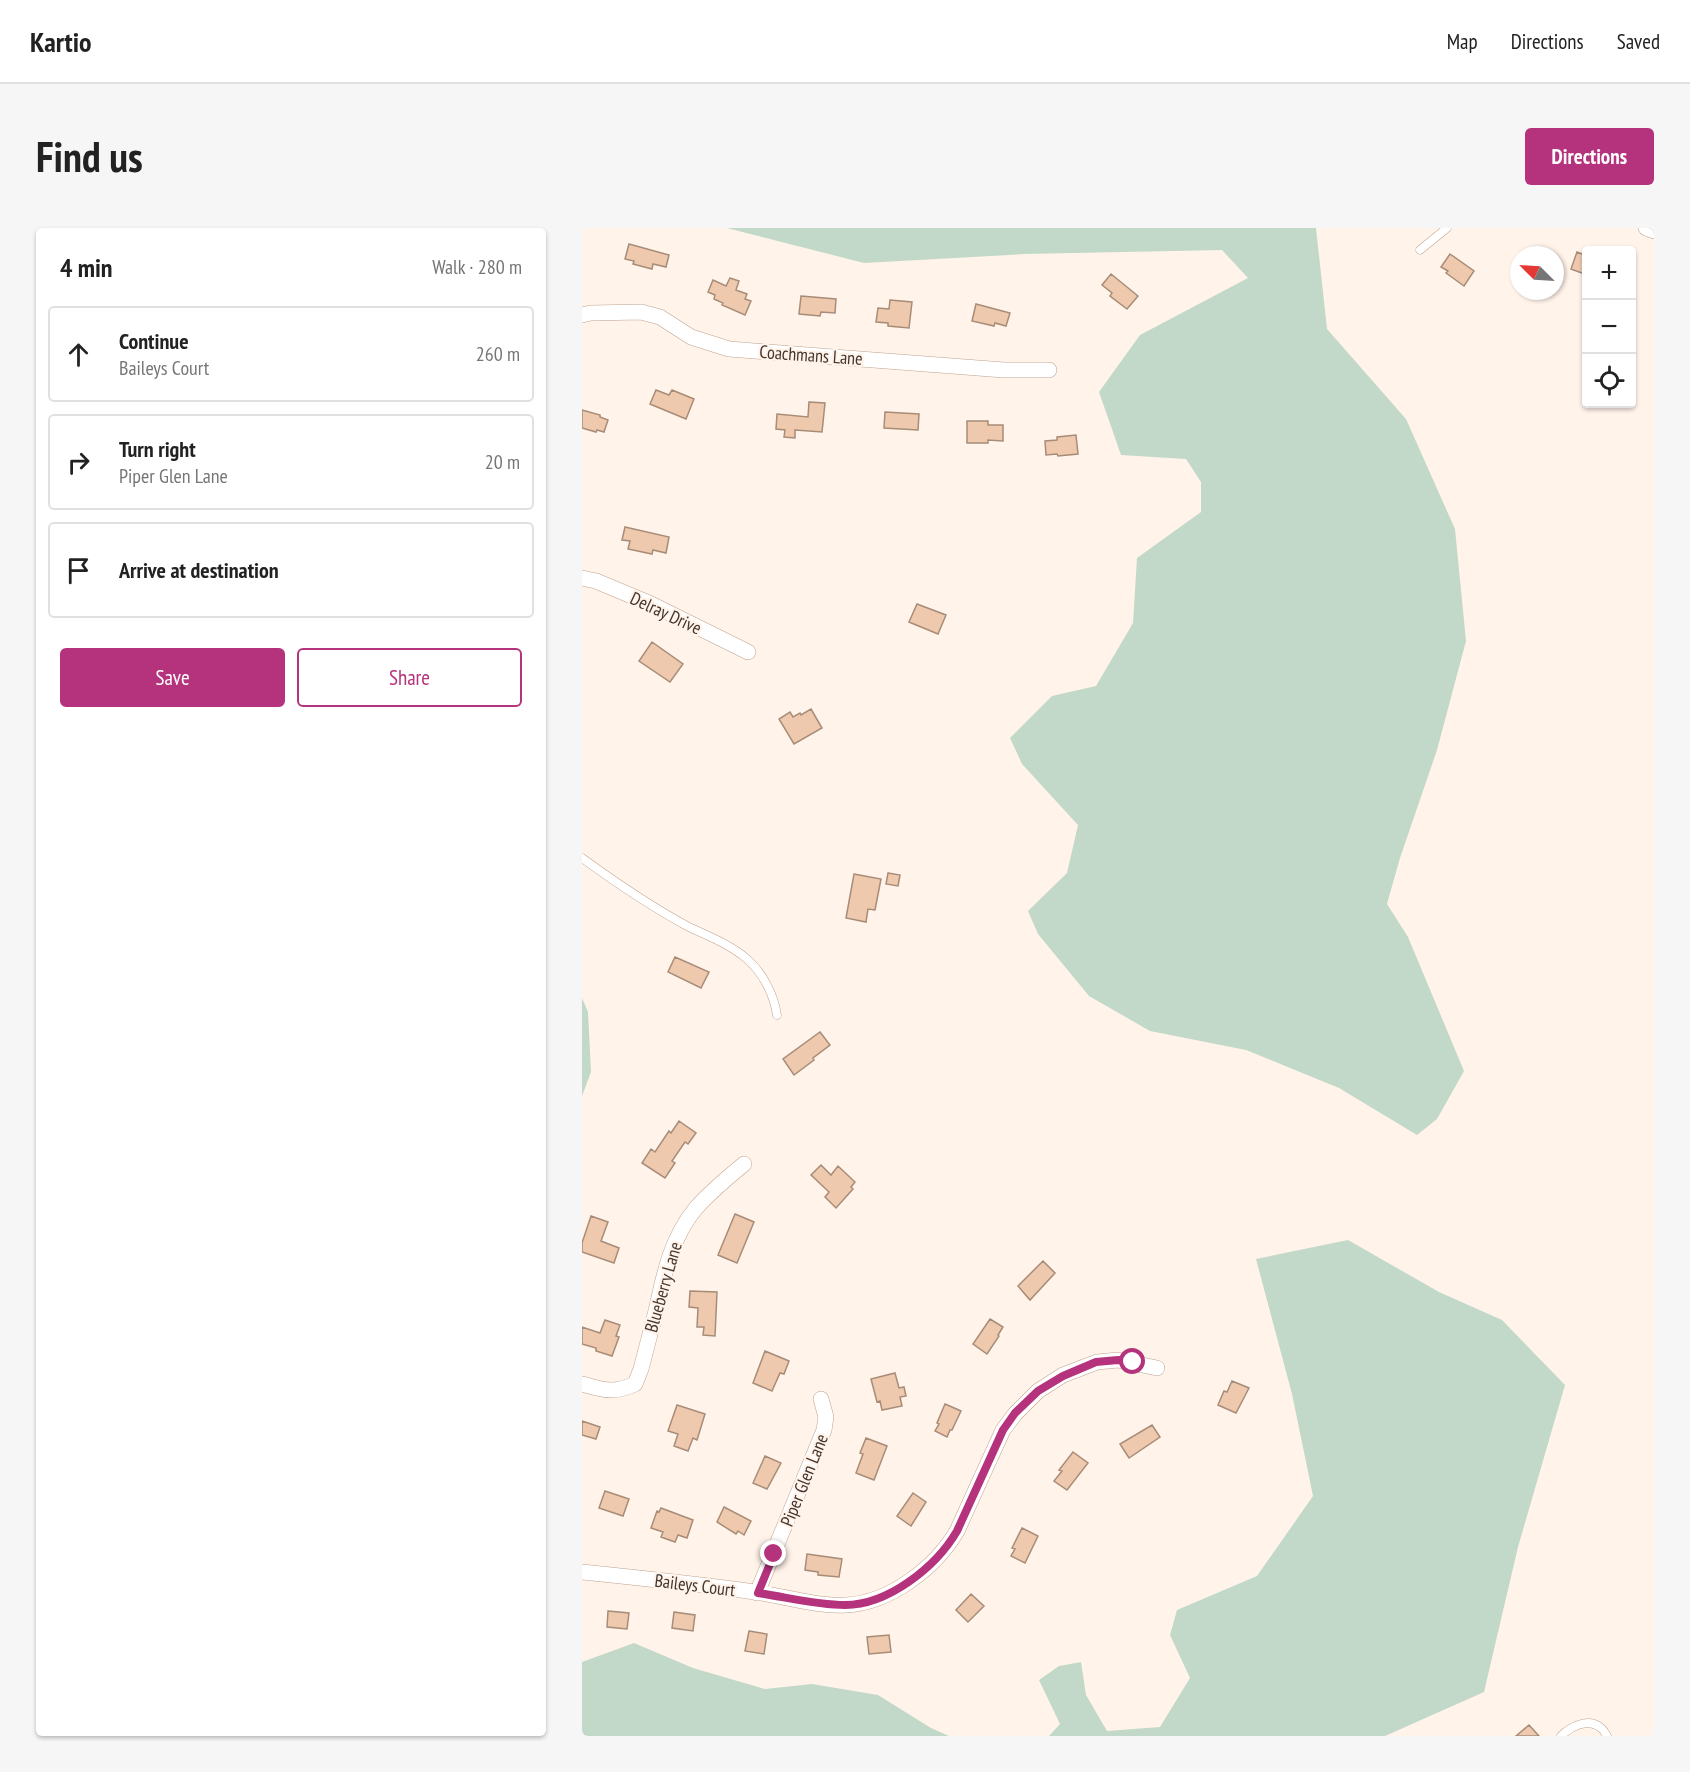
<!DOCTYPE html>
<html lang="en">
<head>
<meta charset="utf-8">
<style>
  body { margin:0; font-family:"PT Sans Narrow",sans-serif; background:#f6f6f6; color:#222 }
  .controls { position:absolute; right:18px; top:18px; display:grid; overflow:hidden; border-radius:6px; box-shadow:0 2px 4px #0004 }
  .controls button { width:54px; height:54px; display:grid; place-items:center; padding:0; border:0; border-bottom:2px solid #e0e0e0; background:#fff; color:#222; font:30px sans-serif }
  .compass { position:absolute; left:928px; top:18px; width:54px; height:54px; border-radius:50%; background:#fff; box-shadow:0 2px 4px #0004; rotate:294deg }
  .stop { position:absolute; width:18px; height:18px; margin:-14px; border:4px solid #b5337c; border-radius:50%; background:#fff }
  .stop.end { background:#b5337c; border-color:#fff; box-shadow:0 2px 6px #0008 }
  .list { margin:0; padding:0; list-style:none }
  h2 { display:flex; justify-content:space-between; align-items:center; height:78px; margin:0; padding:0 24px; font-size:26px }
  h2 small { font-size:20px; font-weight:400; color:#767676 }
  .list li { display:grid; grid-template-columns:39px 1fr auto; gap:18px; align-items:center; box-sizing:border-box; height:96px; margin:0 12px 12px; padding:0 12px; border:2px solid #e0e0e0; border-radius:6px }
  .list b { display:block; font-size:22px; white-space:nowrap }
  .list p { margin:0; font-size:20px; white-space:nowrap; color:#767676 }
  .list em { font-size:20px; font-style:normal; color:#767676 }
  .actions { display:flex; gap:12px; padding:18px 24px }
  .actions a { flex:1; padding:14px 0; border:2px solid #b5337c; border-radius:6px; text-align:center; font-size:21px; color:#b5337c }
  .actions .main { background:#b5337c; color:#fff }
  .icon { flex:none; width:33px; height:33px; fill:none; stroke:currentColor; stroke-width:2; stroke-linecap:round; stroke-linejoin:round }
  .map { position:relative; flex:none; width:1072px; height:1508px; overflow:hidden; border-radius:6px }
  header { display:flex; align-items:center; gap:36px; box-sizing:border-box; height:84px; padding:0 30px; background:#fff; border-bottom:2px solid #e0e0e0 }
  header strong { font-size:28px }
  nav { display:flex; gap:33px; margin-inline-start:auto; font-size:21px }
  .intro { display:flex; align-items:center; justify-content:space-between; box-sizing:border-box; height:144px; padding:0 36px }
  h1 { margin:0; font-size:42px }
  .button { padding:15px 27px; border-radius:6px; background:#b5337c; color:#fff; font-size:21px; font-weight:700 }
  main { display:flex; gap:36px; padding:0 36px }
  aside { flex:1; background:#fff; border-radius:6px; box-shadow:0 2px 4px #0004 }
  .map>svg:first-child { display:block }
</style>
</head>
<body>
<header>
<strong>Kartio</strong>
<nav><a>Map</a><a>Directions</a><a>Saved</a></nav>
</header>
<div class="intro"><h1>Find us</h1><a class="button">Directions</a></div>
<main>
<aside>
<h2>4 min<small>Walk · 280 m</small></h2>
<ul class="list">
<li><svg class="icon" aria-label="ahead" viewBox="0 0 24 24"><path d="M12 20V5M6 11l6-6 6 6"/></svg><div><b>Continue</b><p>Baileys Court</p></div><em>260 m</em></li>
<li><svg class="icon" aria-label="right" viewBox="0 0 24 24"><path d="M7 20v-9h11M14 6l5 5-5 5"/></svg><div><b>Turn right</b><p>Piper Glen Lane</p></div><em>20 m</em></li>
<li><svg class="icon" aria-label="arrive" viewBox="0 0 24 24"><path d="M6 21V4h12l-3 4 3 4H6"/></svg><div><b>Arrive at destination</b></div></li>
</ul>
<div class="actions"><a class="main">Save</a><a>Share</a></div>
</aside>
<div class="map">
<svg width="1072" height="1508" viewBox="0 0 1072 1508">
  <rect width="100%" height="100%" fill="#fff3ea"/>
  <path fill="#c2d9c9" d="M145,0H734L745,101L824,191L873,301L884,413L855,522L818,630L805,676L826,709L882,843L855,891L835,907L757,860L664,822L568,803L507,768L456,706L446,683L485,645L496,597L440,536L428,510L470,468L514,458L551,395L555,330L619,284V254L604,231L539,227L517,164L558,107L666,50L640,22L443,26L282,35Z
    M0,770L6,784L9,844L0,868Z
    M766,1012L857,1064L920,1092L983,1157L936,1319L902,1464L803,1508H467L478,1496L457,1452L477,1438L499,1434L504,1467L525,1503L578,1499L608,1450L588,1407L595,1382L675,1348L731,1268L710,1166L674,1031Z
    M52,1415L111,1440L183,1461L230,1456L296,1467L349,1500L367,1508H0V1434Z"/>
  <path fill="#efc9ae" stroke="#a78c78" stroke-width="1.5" d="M47,16L87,27L84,39L71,36L70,41L51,36L52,33L43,31Z
    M995,24L1005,28V47L989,41Z
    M868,26L892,43L882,58L864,45L866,43L859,39Z
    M529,46L556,68L545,81L528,68L530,65L520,57Z
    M148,50L157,53L154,62L165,66L163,71L169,73L163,87L140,77L141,75L132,71L133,67L126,64L131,52L144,58Z
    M219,68L254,71L253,85L239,84L238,88L217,86Z
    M308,72L330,74L327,100L306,98V95L294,94L296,80L307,81Z
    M394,76L428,85L424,98L413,95L412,98L390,93Z
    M74,162L87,167L90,162L112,171L104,191L68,176Z
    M227,174L243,175L240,204L213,202V210L202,209L203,202L194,201L195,186L226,189Z
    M0,182L18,187V189L26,192L22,204L15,202L14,204L0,200Z
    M303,184L337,186L336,202L302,200Z
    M385,193H406V197H421V213L406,212V215H385Z
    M494,207L496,226L476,228L475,226L464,227L463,213L475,212V209Z
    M43,299L87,309L84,325L71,322L70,326L46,321L48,313L40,312Z
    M335,376L364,387L356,406L327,394Z
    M70,414L101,436L88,454L57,433Z
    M229,481L240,500L212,516L197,491L208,484L211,489L218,485L219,487Z
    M306,645L318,647L316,658L304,656Z
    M272,646L299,651L293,682L286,681L284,694L264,690Z
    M93,729L127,744L119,760L86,744Z
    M238,804L248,817L231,830L232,832L212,847L201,831Z
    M97,893L114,905L106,916L103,914L90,933L93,935L83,950L60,935L69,921L73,924L87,903L89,905Z
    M239,937L249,947L256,938L273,954L269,959L271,961L254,980L243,969L247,964L229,947Z
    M153,986L172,994L155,1035L136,1027Z
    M9,988L26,994L19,1013L37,1020L32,1035L0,1024V1015Z
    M461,1033L473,1045L448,1072L436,1058Z
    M108,1063L135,1064L133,1108L121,1107L122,1099H115L116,1080L107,1079Z
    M408,1091L421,1099L416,1107L417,1108L405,1126L391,1116Z
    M23,1092L38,1097L34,1108L37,1109L30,1128L14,1123V1120L0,1116V1099L18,1105Z
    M183,1123L207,1133L202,1146L198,1145L190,1163L171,1155Z
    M313,1145L317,1160L322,1159L324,1168L318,1169L320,1178L300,1182L298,1173L295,1174L289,1151Z
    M650,1153L667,1160L654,1185L636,1177L642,1163L645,1164Z
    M363,1176L379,1183L370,1202H368L365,1209L353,1203L357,1196L355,1195Z
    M95,1177L123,1186L115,1212L111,1210L106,1223L92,1218L96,1206L86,1203Z
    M0,1193L18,1199L14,1211L0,1207Z
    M570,1197L578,1209L547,1230L538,1216Z
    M284,1210L305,1218L292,1252L274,1245L281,1226L278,1225Z
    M491,1224L506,1235L485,1262L472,1253L480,1243L477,1242Z
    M183,1228L199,1235L185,1261L171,1255Z
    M23,1263L47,1271L41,1288L17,1280Z
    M331,1265L344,1274L329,1298L315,1288Z
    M142,1279L169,1293L162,1307L156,1303L154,1306L135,1294Z
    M79,1280L111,1292L105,1310L96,1307L93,1314L79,1309L81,1304L69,1300L75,1283L77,1284Z
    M440,1300L456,1308L443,1335L429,1328L433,1321L430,1320Z
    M225,1326L260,1331L257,1349L236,1347V1344L223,1342Z
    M389,1366L402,1378L386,1394L374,1382Z
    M26,1383L47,1385L45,1401L25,1399Z
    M92,1384L113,1387L111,1403L90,1400Z
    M167,1403L185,1406L182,1426L163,1423Z
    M307,1407L309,1424L287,1426L285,1409Z
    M947,1497L957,1508H934Z"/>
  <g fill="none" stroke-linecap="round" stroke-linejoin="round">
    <defs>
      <path id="lane" d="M838,22L865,0
        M0,630C33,654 68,678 105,698C125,708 148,716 165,731C181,745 192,767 195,787
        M979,1508C988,1499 1006,1489 1019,1500C1022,1502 1023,1505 1025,1508"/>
      <path id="street" d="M1064,0L1072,3
        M0,87L9,85L59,84L78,89L109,109L147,121L422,142H467
        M0,350L14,353L69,376L166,424
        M0,1156C23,1162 30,1166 53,1156L59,1141C64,1121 69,1102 74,1083C82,1046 89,1010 114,980C128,964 145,950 162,936
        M0,1344C58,1350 116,1356 173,1364C201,1368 237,1379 264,1377C308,1375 354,1339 375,1303L421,1202L433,1186L456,1163L481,1147L515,1134L536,1132L575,1140
        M175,1365L242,1202L244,1189L239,1171"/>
    </defs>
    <use href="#lane" stroke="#bfa38f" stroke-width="9"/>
    <use href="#street" stroke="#bfa38f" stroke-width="16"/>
    <use href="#lane" stroke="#fff" stroke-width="8"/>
    <use href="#street" stroke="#fff" stroke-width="15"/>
  </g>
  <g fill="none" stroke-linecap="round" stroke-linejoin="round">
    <path stroke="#b5337c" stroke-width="8" d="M192,1326L176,1365C204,1369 234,1377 263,1377C306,1377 354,1339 375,1303L421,1202L433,1185L456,1163L481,1148L514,1134L536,1132L551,1134"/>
  </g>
  <g text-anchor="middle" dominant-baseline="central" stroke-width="4.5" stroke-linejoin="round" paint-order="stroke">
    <g font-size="18" fill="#42362e" stroke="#fff3ea">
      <text transform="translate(229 127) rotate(4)">Coachmans Lane</text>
      <text transform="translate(84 385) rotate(25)">Delray Drive</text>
      <text transform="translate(81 1059) rotate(-74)">Blueberry Lane</text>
      <text transform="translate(222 1252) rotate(-68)">Piper Glen Lane</text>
      <text transform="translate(113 1357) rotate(7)">Baileys Court</text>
    </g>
  </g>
</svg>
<div class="controls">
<button>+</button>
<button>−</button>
<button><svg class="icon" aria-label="locate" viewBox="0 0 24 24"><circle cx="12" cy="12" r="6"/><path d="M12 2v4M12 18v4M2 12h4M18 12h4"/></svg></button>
</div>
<svg class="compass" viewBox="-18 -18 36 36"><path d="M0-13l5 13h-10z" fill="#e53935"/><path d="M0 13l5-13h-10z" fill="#767676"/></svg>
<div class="stop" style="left:551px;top:1134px"></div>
<div class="stop end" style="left:192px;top:1326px"></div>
</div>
</main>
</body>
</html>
